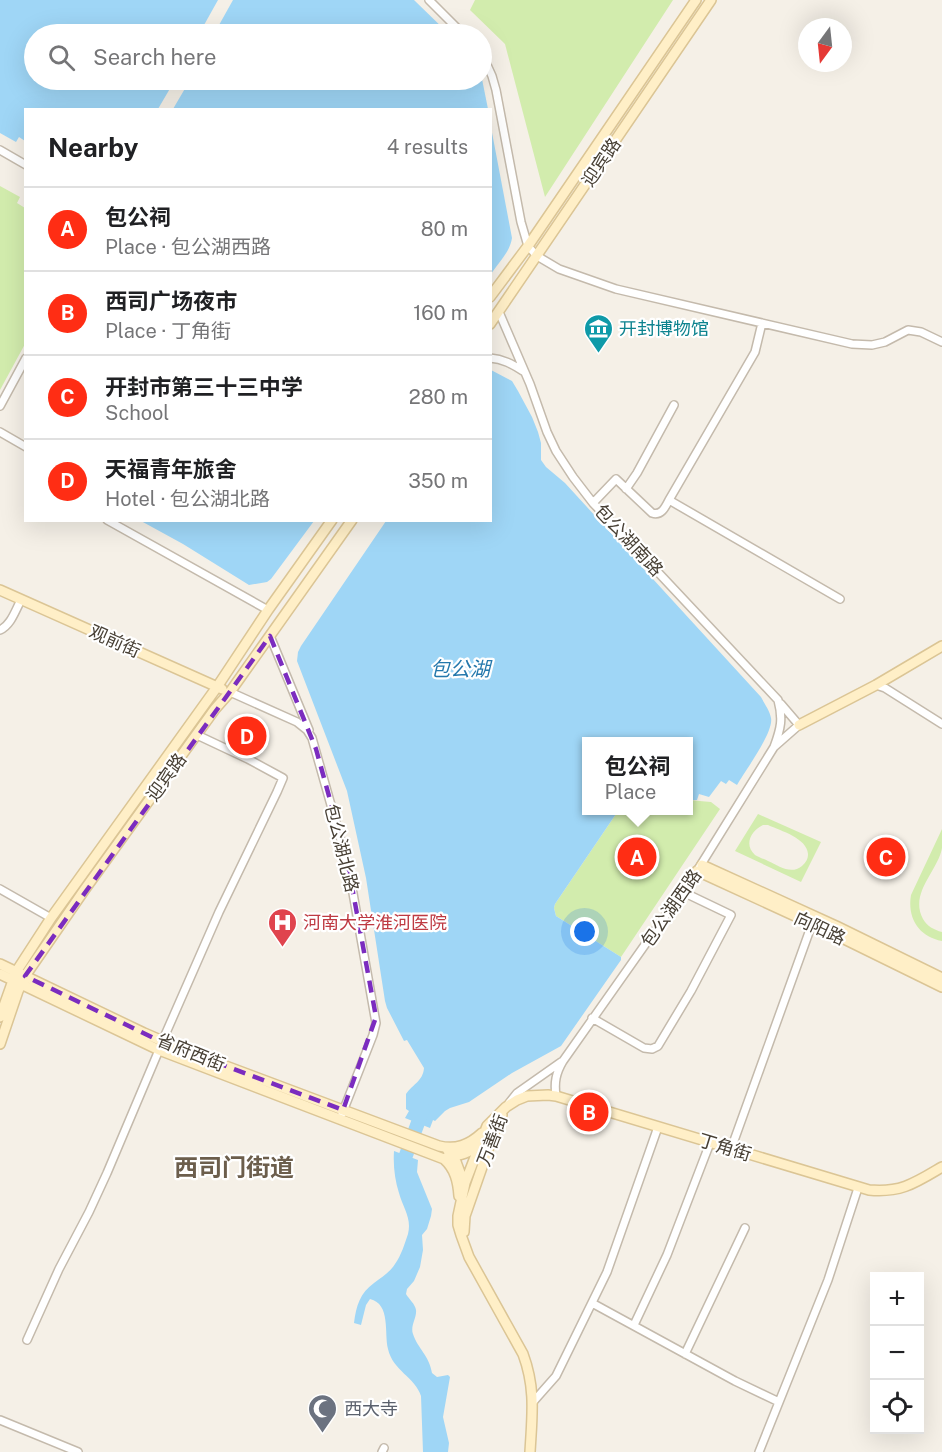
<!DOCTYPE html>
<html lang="en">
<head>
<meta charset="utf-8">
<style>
  body { margin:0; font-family:"Public Sans","Noto Sans SC",sans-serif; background:#f6f6f6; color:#202124 }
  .controls { position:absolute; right:18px; bottom:18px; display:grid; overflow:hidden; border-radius:0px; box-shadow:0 6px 24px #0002 }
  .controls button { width:54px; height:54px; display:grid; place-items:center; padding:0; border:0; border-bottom:2px solid #e0e0e0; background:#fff; color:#202124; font:30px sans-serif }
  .compass { position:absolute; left:798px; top:18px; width:54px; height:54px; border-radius:50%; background:#fff; box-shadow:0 6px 24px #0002; rotate:195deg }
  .you { position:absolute; left:585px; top:932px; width:21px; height:21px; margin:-15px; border:4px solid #fff; border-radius:50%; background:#1a73e8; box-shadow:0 0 0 9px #1a73e833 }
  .badge { display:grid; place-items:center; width:39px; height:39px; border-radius:50%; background:#ff2d14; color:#fff; font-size:20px; font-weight:700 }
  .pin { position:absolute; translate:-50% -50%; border:3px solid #fff; box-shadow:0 2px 6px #0006 }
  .popup { position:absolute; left:582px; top:737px; width:111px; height:78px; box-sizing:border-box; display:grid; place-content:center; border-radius:0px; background:#fff; filter:drop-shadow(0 2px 4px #0005); font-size:20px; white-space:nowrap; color:#757577 }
  .popup b { font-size:22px; color:#202124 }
  .popup::after { content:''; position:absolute; left:50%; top:100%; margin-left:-12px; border:12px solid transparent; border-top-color:#fff }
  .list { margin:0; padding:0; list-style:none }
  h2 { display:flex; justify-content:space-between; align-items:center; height:78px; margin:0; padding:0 24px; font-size:26px }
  h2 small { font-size:20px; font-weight:400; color:#757577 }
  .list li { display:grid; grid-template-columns:39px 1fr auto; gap:18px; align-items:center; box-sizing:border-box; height:84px; padding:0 24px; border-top:2px solid #e0e0e0 }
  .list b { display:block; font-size:22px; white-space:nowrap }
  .list p { margin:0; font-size:20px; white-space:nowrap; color:#757577 }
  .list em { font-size:20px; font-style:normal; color:#757577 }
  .icon { flex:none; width:33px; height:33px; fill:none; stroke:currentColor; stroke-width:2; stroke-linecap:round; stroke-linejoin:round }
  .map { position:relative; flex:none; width:942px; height:1452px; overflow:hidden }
  .search { position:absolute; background:#fff; box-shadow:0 6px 24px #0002; left:24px; top:24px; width:468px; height:66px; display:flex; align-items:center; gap:15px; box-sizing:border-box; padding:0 21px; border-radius:33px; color:#757577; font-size:22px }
  .panel { position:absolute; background:#fff; box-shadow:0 6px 24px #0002; left:24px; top:108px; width:468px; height:414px; border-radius:0px }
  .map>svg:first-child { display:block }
</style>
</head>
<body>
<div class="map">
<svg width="942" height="1452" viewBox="0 0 942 1452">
  <rect width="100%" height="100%" fill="#f5f0e7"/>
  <path fill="#d2ecad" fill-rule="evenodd" d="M475,0H673L545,197L505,44L470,10Z
    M0,186L20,197L17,203L25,208V344L0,390Z
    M688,800L711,802L720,809L621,957L556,916L554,908L555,904L618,811L688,810Z
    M758,814L821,842L801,882L735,851ZM763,825H768C781,831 807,838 808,854C808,859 806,862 802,866C791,875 779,866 768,861C764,859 758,857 755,855C743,844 752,830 763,825Z
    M942,829C942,835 942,842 942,848C938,871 909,893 923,919C927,926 934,930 942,932V941C919,937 907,918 911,895Z"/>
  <path fill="#9fd6f6" d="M0,0H218L199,34H34V80H175L158,109L26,110L25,141L19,137L16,142L0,133Z
    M233,0H414L449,34H214Z
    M482,79L488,109H173L190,80Z
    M490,122L512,238C510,252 498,263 491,274Z
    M491,370L512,381L518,391L532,417L538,432L541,443V460L546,467L565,483L761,697C764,703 770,711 771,718C774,732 745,771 737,785L729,780L726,784L721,781L709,797L699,794L697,800H688V742H586V810L618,811L555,904L554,908L556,916L621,957V960L561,1046L512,1073L469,1102L450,1108L445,1111L435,1121L433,1120L430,1128L405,1118L409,1111L406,1109V1094C413,1084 423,1081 424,1068L407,1040L404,1041L387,1008L385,1001L366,878L347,791L297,661L298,652L301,646L386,521L490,520Z
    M141,521H314L271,579L267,582L249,585L183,544Z
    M394,1151L418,1160L417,1172L419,1177L432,1209L431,1216L427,1229L422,1235L423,1250L420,1267L414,1281L407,1289L406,1294C409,1299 415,1304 416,1310C417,1318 410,1326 413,1334C418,1349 429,1355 432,1373L437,1377L448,1375L450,1377L443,1417L449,1443L448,1452H423L421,1396C415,1377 393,1371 388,1349C384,1333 391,1304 370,1299L366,1305L361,1325L354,1323C356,1306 360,1293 374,1283C382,1277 390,1272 395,1264C401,1256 405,1243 408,1234C412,1218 403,1208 399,1193C395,1180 393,1166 394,1151Z"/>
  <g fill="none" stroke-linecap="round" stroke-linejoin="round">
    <path stroke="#9fd6f6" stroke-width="14" d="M404,1171L402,1166L423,1109"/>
    <defs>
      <path id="street" d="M429,0L463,34
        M482,54L492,76L496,90L521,222L528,246L537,256L559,269L616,289L852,344L872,345L885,342L908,330L921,332L942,342
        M0,150L26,165
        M499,312L530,384L547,432L556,451L573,477L593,503L778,700C783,719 781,728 774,747
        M490,358C503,359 512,364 523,371
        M0,406L26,358
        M0,432L26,447
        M626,489L637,473L674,405
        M669,500L755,352L762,323
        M593,503L616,479L652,513C661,516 665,508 669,500L840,599
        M107,520L268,610
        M0,630C11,625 15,611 21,600
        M270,636L309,730
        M876,685L885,688L942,724
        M230,692L297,722L307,730L312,738L348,865L376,1023L373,1035L342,1114
        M0,889L51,918
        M592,1018L644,1048L652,1049L658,1046L691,991L731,915L683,892
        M162,1042L219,912L277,792L283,778L248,759L197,735
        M556,1096C554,1082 556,1073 563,1061L697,871L774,747L799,725L781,704
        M509,1103L517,1093L561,1062
        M731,1149L812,924
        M592,1303L735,1381L779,1402
        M634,1325L667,1255L710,1143
        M27,1340L59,1269L89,1212L107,1173L159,1050
        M685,1354L745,1228
        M533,1402L556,1376L607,1272L658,1127
        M0,1420L78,1452
        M382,1452L384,1448
        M759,1452L828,1280L858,1188"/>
      <path id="secondary" d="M490,297L528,246L696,0
        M490,324L711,0
        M0,590L222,689
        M799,725L876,685L942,646
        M702,865L836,926L942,978
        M697,871L832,933L942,987
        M0,964L144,1033L183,1050L439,1146C456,1150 469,1145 482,1133
        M0,974L159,1050L444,1159C455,1169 458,1181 459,1196
        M0,1017L16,972L51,918L217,687L268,610L332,520
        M0,1044L18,991L25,976L85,889L215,709L230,692L352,520
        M446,1148L455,1159L462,1178
        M448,1156C461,1156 469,1153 479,1144
        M464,1232L465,1216L496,1127L502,1115
        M530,1452C532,1416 536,1389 523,1354L469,1257L461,1235L458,1225V1216L465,1183L487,1126L506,1107L517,1100L527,1096L548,1095L556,1096L869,1190C901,1193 915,1183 942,1167"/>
    </defs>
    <use href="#street" stroke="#c4baac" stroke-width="10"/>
    <use href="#secondary" stroke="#dbc595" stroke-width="12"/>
    <use href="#street" stroke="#fff" stroke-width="7"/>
    <use href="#secondary" stroke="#ffefc7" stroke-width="9"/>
  </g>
  <path fill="none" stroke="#7b2cbf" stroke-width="4.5" stroke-dasharray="12 8" stroke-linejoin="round" d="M270,636L316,749L348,865L376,1017L343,1110L162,1042L25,976Z"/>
  <defs>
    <symbol id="museum-pin" viewBox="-11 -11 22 30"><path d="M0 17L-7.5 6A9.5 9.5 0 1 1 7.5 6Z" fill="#0f9aa8" stroke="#fff"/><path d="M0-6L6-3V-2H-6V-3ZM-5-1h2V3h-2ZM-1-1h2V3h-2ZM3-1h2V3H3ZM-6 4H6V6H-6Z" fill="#fff"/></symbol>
    <symbol id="hospital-pin" viewBox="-11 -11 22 30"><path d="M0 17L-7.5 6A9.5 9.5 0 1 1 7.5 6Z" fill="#e0444e" stroke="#fff"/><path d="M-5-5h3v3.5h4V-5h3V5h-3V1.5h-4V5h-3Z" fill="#fff"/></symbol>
    <symbol id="mosque-pin" viewBox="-11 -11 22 30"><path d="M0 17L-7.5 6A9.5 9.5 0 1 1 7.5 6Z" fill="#6b7280" stroke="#fff"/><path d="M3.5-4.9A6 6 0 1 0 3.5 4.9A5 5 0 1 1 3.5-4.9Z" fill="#fff"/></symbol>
  </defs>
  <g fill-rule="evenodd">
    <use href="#museum-pin" x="582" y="312" width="33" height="45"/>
    <use href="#hospital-pin" x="266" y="906" width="33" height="45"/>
    <use href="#mosque-pin" x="306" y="1392" width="33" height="45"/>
  </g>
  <g text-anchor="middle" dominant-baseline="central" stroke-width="4.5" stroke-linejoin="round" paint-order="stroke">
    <g font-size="18" fill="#484035" stroke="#fff">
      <text transform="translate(601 162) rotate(-56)">迎宾路</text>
      <text transform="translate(629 540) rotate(47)">包公湖南路</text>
      <text transform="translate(115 641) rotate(24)">观前街</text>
      <text transform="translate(166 777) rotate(-54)">迎宾路</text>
      <text transform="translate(342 848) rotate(76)">包公湖北路</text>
      <text transform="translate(671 908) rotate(-55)">包公湖西路</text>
      <text transform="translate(820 928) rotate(25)">向阳路</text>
      <text transform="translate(191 1052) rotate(22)">省府西街</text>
      <text transform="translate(492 1140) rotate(-69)">万善街</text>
      <text transform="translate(725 1147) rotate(17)">丁角街</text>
    </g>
    <g font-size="18" fill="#0d838f" stroke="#fff" text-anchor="start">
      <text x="619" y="328">开封博物馆</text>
    </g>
    <g font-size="18" fill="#be3a42" stroke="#fff" text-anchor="start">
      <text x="303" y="922">河南大学淮河医院</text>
    </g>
    <g font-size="18" fill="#5b616d" stroke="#fff" text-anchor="start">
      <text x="344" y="1408">西大寺</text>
    </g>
    <g font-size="20" font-style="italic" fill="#2478ac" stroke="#fff">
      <text x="460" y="669">包公湖</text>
    </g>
    <g font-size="24" font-weight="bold" fill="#6c5e4c" stroke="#fff">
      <text x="234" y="1167">西司门街道</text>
    </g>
  </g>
</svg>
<div class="controls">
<button>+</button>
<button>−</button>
<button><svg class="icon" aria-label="locate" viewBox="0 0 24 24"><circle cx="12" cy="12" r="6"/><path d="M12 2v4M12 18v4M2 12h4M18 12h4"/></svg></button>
</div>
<svg class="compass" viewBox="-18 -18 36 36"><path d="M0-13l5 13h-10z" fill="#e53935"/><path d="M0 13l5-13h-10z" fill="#757577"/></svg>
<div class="you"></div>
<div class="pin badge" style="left:637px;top:857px">A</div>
<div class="popup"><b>包公祠</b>Place</div>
<div class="pin badge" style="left:589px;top:1112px">B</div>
<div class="pin badge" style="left:886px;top:857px">C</div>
<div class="pin badge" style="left:247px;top:736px">D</div>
<div class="search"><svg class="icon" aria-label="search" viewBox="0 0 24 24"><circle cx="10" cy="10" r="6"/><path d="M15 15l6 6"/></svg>Search here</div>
<section class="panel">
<h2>Nearby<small>4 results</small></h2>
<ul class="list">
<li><span class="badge">A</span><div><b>包公祠</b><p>Place · 包公湖西路</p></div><em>80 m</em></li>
<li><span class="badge">B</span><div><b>西司广场夜市</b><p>Place · 丁角街</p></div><em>160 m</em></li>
<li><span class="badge">C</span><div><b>开封市第三十三中学</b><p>School</p></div><em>280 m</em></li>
<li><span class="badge">D</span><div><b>天福青年旅舍</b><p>Hotel · 包公湖北路</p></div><em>350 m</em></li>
</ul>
</section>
</div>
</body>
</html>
